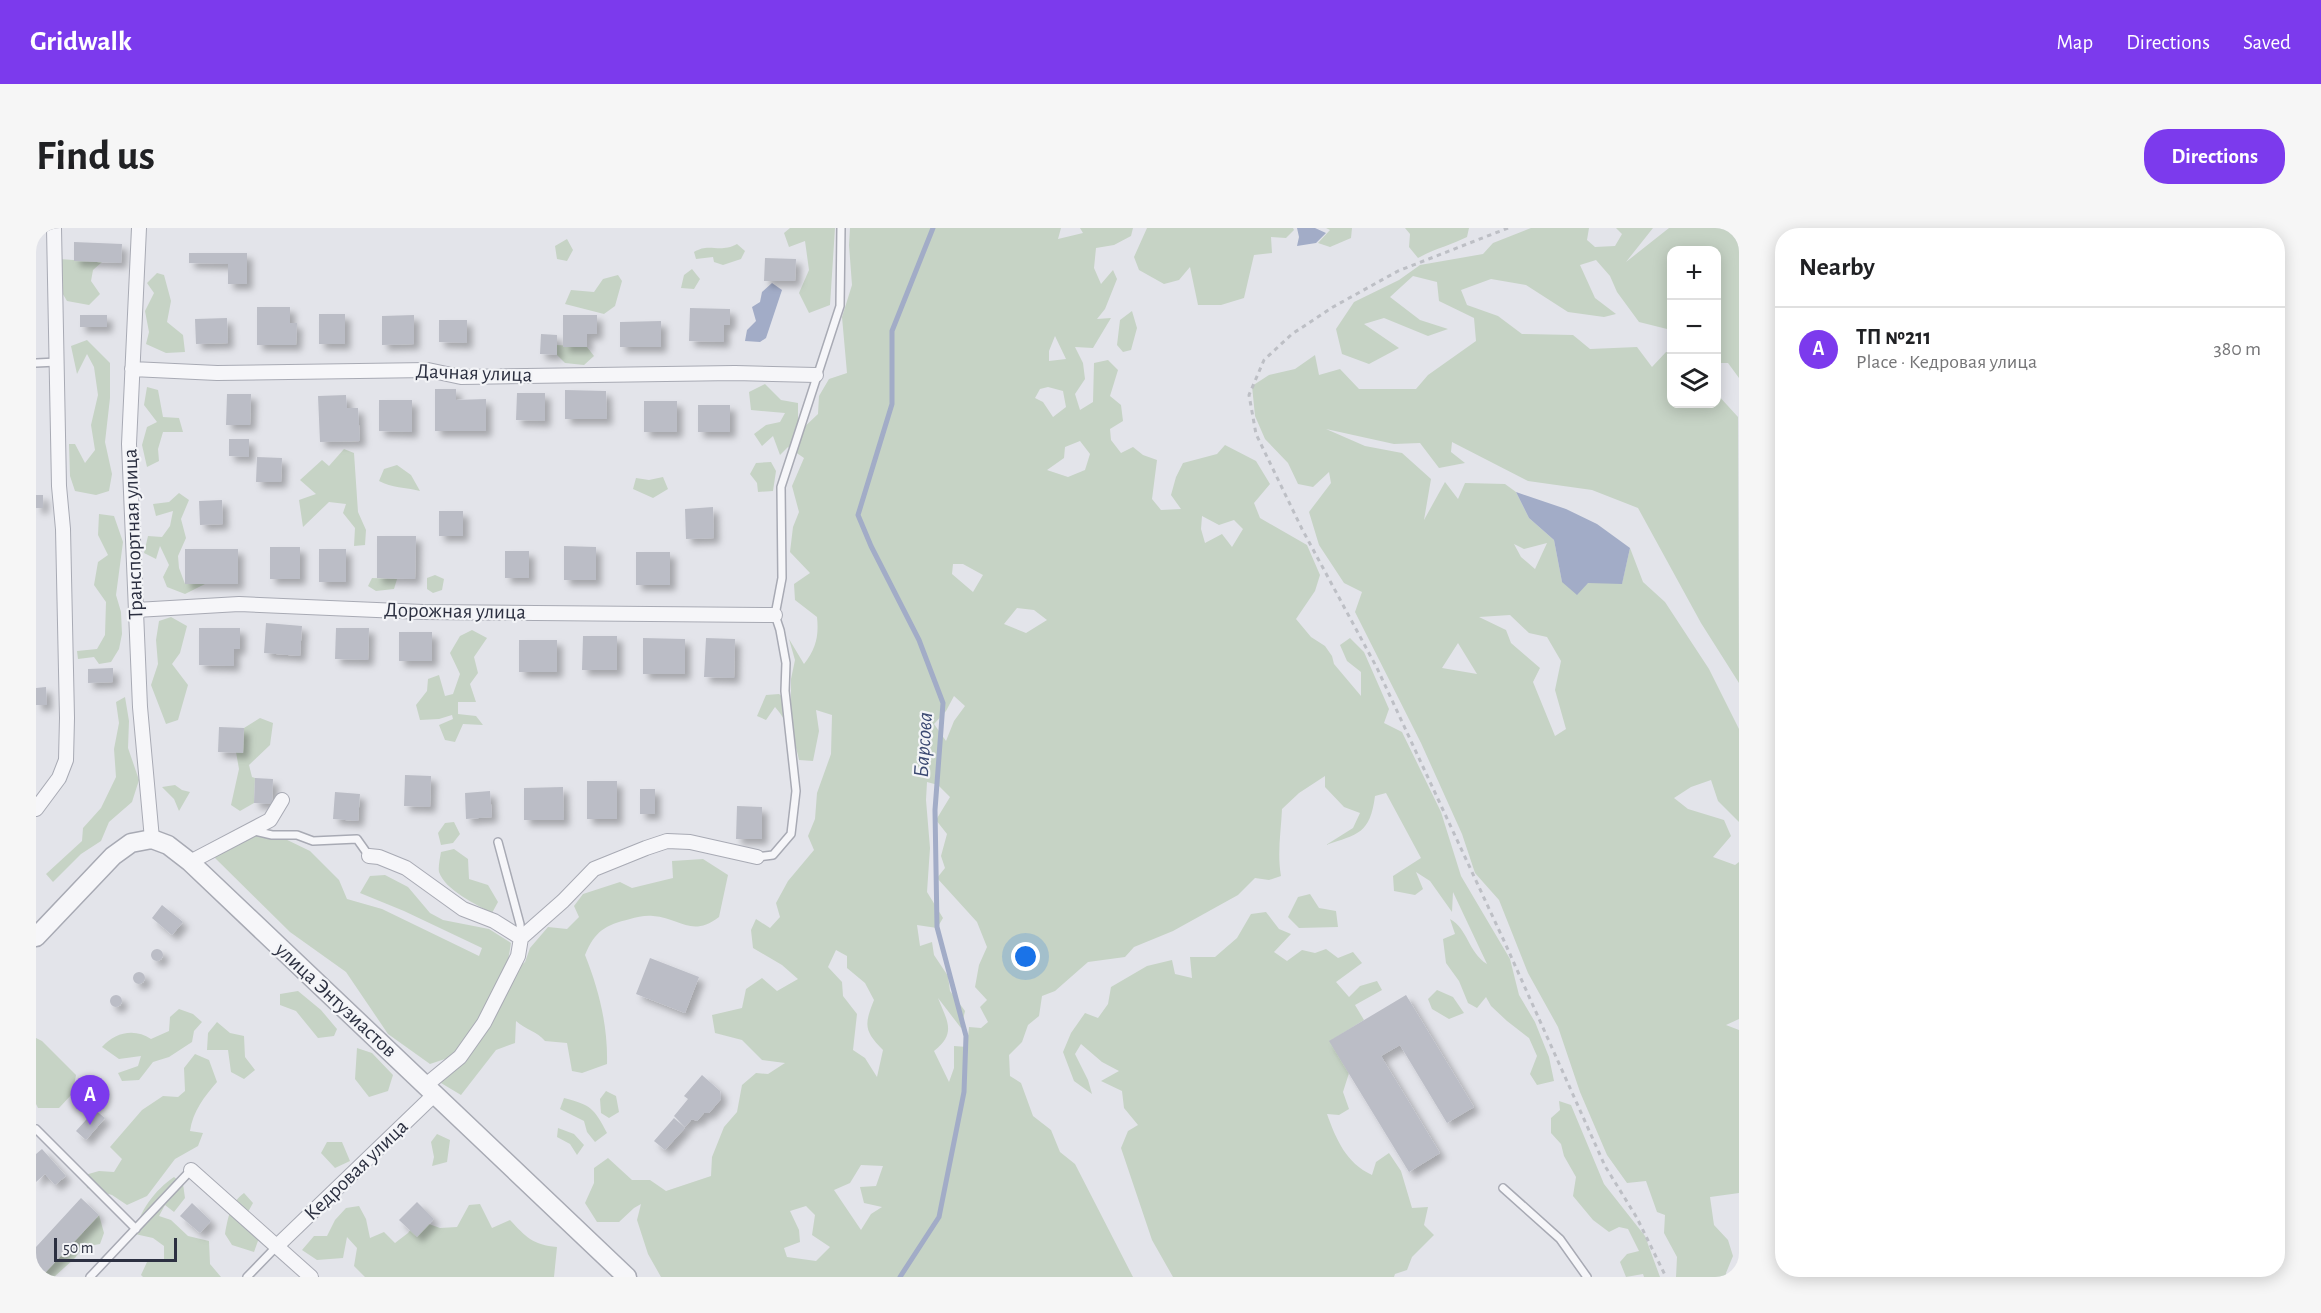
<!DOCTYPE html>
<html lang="en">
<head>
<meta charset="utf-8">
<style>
  body { margin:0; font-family:"Alegreya Sans",sans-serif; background:#f6f6f6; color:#202124 }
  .controls { position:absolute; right:18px; top:18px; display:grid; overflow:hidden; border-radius:12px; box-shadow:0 3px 15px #0003 }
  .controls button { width:54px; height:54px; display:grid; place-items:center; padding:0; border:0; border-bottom:2px solid #e0e0e0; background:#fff; color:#202124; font:30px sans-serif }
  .scale { position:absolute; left:18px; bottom:15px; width:123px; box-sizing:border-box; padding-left:6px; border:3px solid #2c3041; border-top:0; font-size:16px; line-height:21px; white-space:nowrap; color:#2c3041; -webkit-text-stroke:4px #f3f4f7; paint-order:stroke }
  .you { position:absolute; left:990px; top:729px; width:21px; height:21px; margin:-15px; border:4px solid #fff; border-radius:50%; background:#1a73e8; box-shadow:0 0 0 9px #1a73e833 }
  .badge { display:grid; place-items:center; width:39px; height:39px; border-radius:50%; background:#7c3aed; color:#fff; font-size:20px; font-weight:700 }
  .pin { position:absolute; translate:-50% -50px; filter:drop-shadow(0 2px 3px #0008) }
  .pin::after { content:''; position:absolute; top:32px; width:21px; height:18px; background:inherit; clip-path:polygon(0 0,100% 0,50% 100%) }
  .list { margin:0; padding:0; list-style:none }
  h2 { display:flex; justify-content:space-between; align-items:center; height:78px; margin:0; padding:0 24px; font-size:26px }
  h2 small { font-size:20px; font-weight:400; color:#757577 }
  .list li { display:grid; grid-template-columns:39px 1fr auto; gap:18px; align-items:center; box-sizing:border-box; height:84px; padding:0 24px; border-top:2px solid #e0e0e0 }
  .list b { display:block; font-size:22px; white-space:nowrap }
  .list p { margin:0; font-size:20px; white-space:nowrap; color:#757577 }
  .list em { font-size:20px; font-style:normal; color:#757577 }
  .icon { flex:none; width:33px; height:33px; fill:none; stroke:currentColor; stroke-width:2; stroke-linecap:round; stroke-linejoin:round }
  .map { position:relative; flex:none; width:1703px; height:1049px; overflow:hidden; border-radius:24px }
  header { display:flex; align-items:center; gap:36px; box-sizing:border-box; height:84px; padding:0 30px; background:#7c3aed; color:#fff }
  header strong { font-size:28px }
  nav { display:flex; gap:33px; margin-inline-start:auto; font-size:21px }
  .intro { display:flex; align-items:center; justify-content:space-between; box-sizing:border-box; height:144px; padding:0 36px }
  h1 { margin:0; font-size:42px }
  .button { padding:15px 27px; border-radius:24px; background:#7c3aed; color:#fff; font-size:21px; font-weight:700 }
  main { display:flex; gap:36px; padding:0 36px }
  aside { flex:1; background:#fff; border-radius:24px; box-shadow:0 3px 15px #0003 }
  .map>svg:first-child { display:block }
</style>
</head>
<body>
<header>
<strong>Gridwalk</strong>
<nav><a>Map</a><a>Directions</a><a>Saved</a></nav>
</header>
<div class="intro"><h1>Find us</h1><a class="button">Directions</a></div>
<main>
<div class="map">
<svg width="1703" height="1049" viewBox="0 0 1703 1049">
  <defs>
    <filter id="shadow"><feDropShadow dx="5.5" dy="5.5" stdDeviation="3" flood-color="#0004"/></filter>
  </defs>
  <rect width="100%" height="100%" fill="#e3e4ea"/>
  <path fill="#c6d3c5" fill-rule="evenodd" d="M754,0H799L794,77L773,85L763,65L773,42L769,13L753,19L748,5Z
    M814,0H1025L1022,11L1047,5L1044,0H1097L1095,8L1078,17L1060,20L1058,40L1065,56L1077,42L1081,51L1069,81L1061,91L1075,90L1057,120L1039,119L1047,135L1049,151L1039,166L1044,182L1057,174L1058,135L1072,132L1082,142L1074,168L1085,177L1087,193L1074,201L1075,212L1085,225L1097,219L1107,227L1121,232L1116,271L1125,282L1145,281L1135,267L1140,249L1147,235L1181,226L1189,217L1220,233L1234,256L1218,275L1224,290L1271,317L1284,347L1279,363L1260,391L1275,409L1289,418L1296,428L1298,436L1325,468V444L1311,433L1304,417L1314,410L1328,424L1353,481L1348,495L1366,504L1405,584L1425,648L1474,731L1483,767L1499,794L1513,829L1518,853L1501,857L1494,846L1501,828L1493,810L1471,793L1455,778L1450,769L1441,780L1432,775L1423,753L1410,735L1407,711L1419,706L1414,691C1432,701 1432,724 1451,736L1417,664L1416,684L1394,653L1380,644L1387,661L1379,667L1358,663L1357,648L1385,630L1350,565L1339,568C1334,606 1322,606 1290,617L1317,600L1324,585L1308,579L1289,559V548L1263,565L1246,581C1245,604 1241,625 1245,648L1233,652L1219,650L1202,667L1137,703L1098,719L1089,729L1052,734L1019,763L1006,768L1003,788L992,797L986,814L973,827L974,848L985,855L997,888L1015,902L1024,924L1039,936L1097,1049H625L612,1026L601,992L605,976L598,980L583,994H561L549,975L558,955V940L572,930L596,952H614L630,963L675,948L676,929L688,899L701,884L706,857L720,845L732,846L749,835L726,832L706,812L679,805L676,787L706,780L710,761L726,750L741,763L762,751L746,737L717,720L715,702L720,691L734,700L744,689L740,675L752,653L778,622L772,608L779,591L781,565L795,526L796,487L780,482L783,503L777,533L763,532C759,512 753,495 739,479L730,492L721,488L730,467L743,466L755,476V451L759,432L753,411L768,436C780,421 783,408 781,389L759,372L758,356L774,345L754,324L757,299L763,284L756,258L768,230L752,219L744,227L737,208L726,218L718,206L730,197L744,194L749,185L715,182L713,164L729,156L745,172L762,175V205L782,186L783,168L793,151L811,145L806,89L816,57L813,17ZM1019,108L1030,131L1013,133V123ZM1012,159L1027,163L1030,179L1017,189L1007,174L999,170L1004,161ZM1044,213L1054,226L1049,242L1032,249L1011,242L1028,230L1029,219ZM1166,288L1183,297L1198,292L1207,301L1196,319L1186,306L1169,315L1165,301ZM917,336H927L947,347L937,364L916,346ZM981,380L998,382L1011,392L990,405L968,396ZM918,468L929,478L918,493L910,513L898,496L910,483ZM891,554L902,557L914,569L900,592L911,606L905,628L909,640L901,650L941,694L951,719L943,737L939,759L951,772L944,779L952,794L945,800L933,799L931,819L918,818V840L913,854L898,823C921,805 911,793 902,770L925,800L929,783L914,763L912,748L898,727L896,714L884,718L881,697L901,700L907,690L891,664L894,620L890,572ZM800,722L811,728V740L829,755L838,772C828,797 828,803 847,822L841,849L829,830L817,822L821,786L807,768L806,754L792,739ZM825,937L847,938L840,958L824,959L828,975L846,979L835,986L825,1002L798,962L814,955ZM770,978L779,987L776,1007L794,1019L780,1033L751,1029L748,1020L764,1014L763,1002L754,983Z
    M1111,0H1257L1258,2L1250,10L1235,9L1236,25L1218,27L1208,70L1185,77H1162L1154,39L1143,52L1128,56L1103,42L1098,29Z
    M1290,0H1316L1315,10L1294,19L1282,15L1294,2Z
    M1369,0H1433L1431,9C1415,17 1398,21 1382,30L1373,19L1374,6Z
    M1495,0H1553L1551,12L1559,19L1579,18L1586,6L1580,0H1617L1590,34L1633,0H1703V150L1692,135H1681L1680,22H1636L1635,102L1603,94L1581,64L1574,48L1560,32L1544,37L1559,70L1580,86L1568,89L1532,84L1490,57L1455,51L1425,62L1431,77L1462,88L1486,106L1537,107L1554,121L1601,119L1616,139L1630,124H1635L1636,176H1680L1681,166L1702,189L1703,455L1665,395L1602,280L1556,262L1492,253L1416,214L1415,224L1429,235L1403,240L1384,215L1358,216L1290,201L1329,218L1366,225L1395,251L1388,292L1409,254L1422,271L1429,255L1469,256L1480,264L1493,290L1518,312L1526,354L1586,355L1594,320L1607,354L1629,374L1673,441L1703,501V594L1682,573L1675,552L1655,559L1638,570L1652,581L1688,592L1695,608L1677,629L1699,637L1703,634V791L1690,797L1703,802V965L1674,969L1678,997L1692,1012L1697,1028L1690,1045L1691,1049H1640L1641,1029L1628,1005L1629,987L1621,984L1610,953L1591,955L1571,927L1544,864L1522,799L1492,745L1463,672L1439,645L1426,606L1385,515L1319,384L1326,364L1308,355L1283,317L1273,284L1295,255L1293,244L1277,259L1262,256L1252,235L1229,211L1219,188L1216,158L1233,147L1259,141L1279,127L1283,147L1304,141L1323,161H1380L1392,147L1440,113L1438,90L1403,73L1401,54L1377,48L1354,69L1384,92L1412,101L1392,108L1348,90L1328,96L1363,120L1333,136L1306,126L1300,101L1318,74L1363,52L1384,37L1447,26L1457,15ZM1511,315L1499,341L1485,329L1478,316L1488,321ZM1474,387L1493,405L1511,409L1525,433L1519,462L1530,501L1519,508L1497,454L1504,440L1475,415L1470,402L1443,389ZM1422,415L1441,446L1406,440Z
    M531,11L537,22L531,33L521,31L519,18Z
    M701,16L709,23L705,31L687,37L678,34L677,29L660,31L658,24C674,14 682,26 701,16Z
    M23,31L66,34L57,42L55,53L64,66L53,77L31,73L22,58Z
    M656,41L664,51L658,61L645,60L648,47Z
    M121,45L128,47L135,73L131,94L147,107L149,124L130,125L110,116L113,104L109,83L118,65L111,55Z
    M582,47L586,53L579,78L568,86L529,76L535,62L558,64L567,51Z
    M1096,83L1101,100L1095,122L1087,124L1081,117L1084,92Z
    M51,112L74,135V170L69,214L76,246L73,263L60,267L39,263L34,248L33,216H39L49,235L59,222L55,197L62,167L58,139L51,126L41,146L35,118Z
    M521,117L551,119L558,128L548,137L529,135L521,127Z
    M111,159L122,162L127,189L143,190L147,204H127L122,221L123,233L111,239L106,217L111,199L121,194L108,177Z
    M308,221L318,225L322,284L330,302L329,317L318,318L319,300L307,285L310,276L293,274L267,299L263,272L280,266L264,252L286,232L293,238Z
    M735,234L740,243L737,263L722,264L721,255L714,246L720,235Z
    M361,237L375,247L384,263C369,259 356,260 343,253L348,241Z
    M627,249L632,261L617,270L597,261L600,250L613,252Z
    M143,265L153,272L145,291L150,310L142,328L143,340L149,356H169L149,366L131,359L127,349L133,337L124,318L120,331L108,325L112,308L126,309L134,298L137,283L120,288L117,276L133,274Z
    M63,286L78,288L87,314L80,367L85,384L86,406L83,421L75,434L63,436L58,429L42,431L41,423L61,421L69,407L70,374L58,357L62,334L72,327L62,307Z
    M399,347L408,351L406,362L397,365L391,361V350Z
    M336,350L361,351L358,361L340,363L332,358Z
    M135,389L151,398L144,425L136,436L152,457L142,492L130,496L115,457L122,436L120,412L123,393Z
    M436,402L451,410L438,429L442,445L434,456L440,474H422V486L440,488L447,497L427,496L419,514L409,512L403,497L417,491L416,487L403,491L384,492L380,477L391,463L392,451L403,447L409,468L417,466L424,446L414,425L424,408Z
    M89,469L93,493L92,520L103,552L96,574L73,594L65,613L45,626L17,654L10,646L46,613L47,600L65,580L80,549L78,521L83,495L80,474Z
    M224,490L237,495L234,517L213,537L216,549L219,550L218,575L204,583L195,577L203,541L200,524H207L208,500Z
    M139,557L146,562L154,564L143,583L138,571L126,559Z
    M418,594L424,606L417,615L405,617L402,605L409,595Z
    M217,605L243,608L274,623L303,652L311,671L346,681L443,728L446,720L368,683L324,665L334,648L349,647L372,659L394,685L407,692L453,701L475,715L469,751L489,734L494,720L512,699L531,701L543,689L538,678L547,666L584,654L596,660L637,650L636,633L667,631L692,647L683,689C655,710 645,690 617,688C610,687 601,689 594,691C569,697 559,703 549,727C563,762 572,798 571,836L546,845L536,843L531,815L509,813C501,803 490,802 480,793L479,815L460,822L425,867L405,855L427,825L394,836L352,806L310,744L254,704L178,629L191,616Z
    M418,621L432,631L433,651L452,657L462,674L456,685C441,677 409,662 403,644C402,639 404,630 405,624Z
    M1274,666L1283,680L1300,683L1302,699L1263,700L1252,689L1262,669Z
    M1230,684L1243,701L1255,706L1238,724L1251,733L1266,722L1279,725L1290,721L1302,730L1317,724L1326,735L1300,754L1313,769L1324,758L1341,753L1346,762L1319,777L1328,792L1294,813L1313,845L1307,864L1313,881L1303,887L1291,886C1300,911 1310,935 1336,947L1340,934L1353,925L1365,943L1376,980L1392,979L1388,997L1398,1007L1376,1029L1371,1042L1359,1046L1358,1049H1137L1116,1012L1085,920L1092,903L1102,897L1088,880L1086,863L1065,853L1083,843L1066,834L1045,816L1039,826L1052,852L1056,866L1038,853L1027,824L1035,805L1049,785L1062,790L1072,776L1075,759L1111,738L1136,732L1139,746L1156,750L1154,729H1179L1201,710L1215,686Z
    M1401,762L1417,769L1428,785L1413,791L1396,781L1392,771Z
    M262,763L285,782L301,801L298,808L282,810L260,783L244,777V766Z
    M143,781L157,786L166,794L158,803L156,814L133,829L117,834L103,852L86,853L82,845L102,838L105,828L83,831L66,819C79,804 99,800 115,811L133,803L134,789Z
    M181,794L194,805L208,808L209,829L219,842L208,851L195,844L192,822H171L172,805Z
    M0,810L6,813L40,847L37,865L23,880H2L0,876Z
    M321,820L336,825L357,847L352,863L333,869L319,851Z
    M159,826L173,832L181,854C168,869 157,883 154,903L167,905L162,918L139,931L111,968L91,977L76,967L51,960L49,947L63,943L78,944L86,931L74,919L106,882L127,868L142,869L149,863L148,840Z
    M570,863L580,868L583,884L573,890L565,885L564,871Z
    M528,870C555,877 558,880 571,905L559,914L551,904L548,893L524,881Z
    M1523,873L1535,877L1568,956L1609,1008L1624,1049H1608L1607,1046L1590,1049L1584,1034L1591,1026L1603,1023L1592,1001L1583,999L1573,1004L1557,992L1537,968L1540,949L1528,928L1525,916L1515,905V890L1524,882Z
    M522,900L538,906L548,917L541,927L534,916L521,909Z
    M401,906L414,912L411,934L396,938L398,929L395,914Z
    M291,914H306L314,933L299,940L285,925Z
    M138,949L147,956L149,970L138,984L129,977L123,988L135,992L152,1008L173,1013L174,1036L185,1049H107L105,1047L111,1034L128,1031V1018L117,1010L99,1006C103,983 119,962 138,949Z
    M208,965L217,975L212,984L210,1000L223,1010L218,1024L196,1017L189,1006C192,990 194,975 208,965Z
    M444,976L456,1000L474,992C490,1009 497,1017 521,1019L518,1049H329L318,1038L321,1020L311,1009L307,1030L281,1032L266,1022L278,1008H291L299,992L310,980L323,978L330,991L334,1010L348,1004L359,1015L372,1005L382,992L404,1000L421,999L433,977Z
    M63,987L68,1005L64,1016L47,1019L39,1030L18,1049H5Z"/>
  <path fill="#a2acc7" d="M1261,0H1279L1290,5L1280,15L1261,18L1263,9Z
    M736,55L746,62L730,110L724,114L709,113L711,102L720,93L716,79L724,74L726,64Z
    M1480,264L1530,281L1561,296L1594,320L1586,356L1552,355L1541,367L1526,354L1518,312L1493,290Z"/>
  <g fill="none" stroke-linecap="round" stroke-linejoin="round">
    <path stroke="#a2acc7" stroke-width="5" d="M864,1049L903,989L928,864L930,808L901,699L899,582L907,475L883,412L835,318L822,287L856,176V103L897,0"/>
  </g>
  <path fill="#bbbdc6" filter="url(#shadow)" d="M38,14L86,16L85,35L38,33Z
    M153,25H211V56H192V36L153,35Z
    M729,30L760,31L759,53H728Z
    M221,79H254V95H261L260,117H221Z
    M654,80L694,81V97H688V114L653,113Z
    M283,86H309V116H283Z
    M44,87H71V99H44Z
    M378,87V116L346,117V88Z
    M527,87H561V106H551V119H527Z
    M191,90L192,115L160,116L159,91Z
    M403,92H431V115L403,114Z
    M625,93V119H584V94Z
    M505,106L521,107V127L504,126Z
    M399,161H420V172L450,171V203H399Z
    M529,162L570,163L571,191H529Z
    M481,165H509V193L480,192Z
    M191,166H215L214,197H190Z
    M310,167L311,180H322L324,213L284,214L282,168Z
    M343,172H376V204L343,203Z
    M608,173H641V204H608Z
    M662,177H694V204H662Z
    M193,211H213V229L193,228Z
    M221,229L246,230L245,254H220Z
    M0,267H7V280H0Z
    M186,272L187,296L164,297L163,273Z
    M677,279L678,310L650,311L649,281Z
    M403,283H427V308H403Z
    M341,308H380L379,351L341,350Z
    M528,318L560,319V352H528Z
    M234,319H264V351H234Z
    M149,321H202V356H149Z
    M283,321H310V354H283Z
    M469,323H493V350H469Z
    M600,324H634V357H600Z
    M230,395L266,398L264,428L228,425Z
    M163,400H204V421H198V438L163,437Z
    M300,400H333L332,432L299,431Z
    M363,404H396V433H363Z
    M547,408H581V442H546Z
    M607,410L649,411V446H607Z
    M670,410L699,411L698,450L668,449Z
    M483,412H521V444H483Z
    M77,440V454L52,455V441Z
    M10,459L11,477H0V460Z
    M183,499L208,500L207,525L182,524Z
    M369,547L395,548L394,579L368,578Z
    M219,550L237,551L236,576L218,575Z
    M551,553H581V591H551Z
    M527,559L528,592H488V560Z
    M604,561H619V586H604Z
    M454,563L456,589L430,591L429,565Z
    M299,564L324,566L322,593L297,591Z
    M701,578L726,579V611H700Z
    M126,677L147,694L136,707L116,690Z
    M115 727a6 6 0 1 1 12 0a6 6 0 1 1-12 0Z
    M614,730L663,749L649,785L600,766Z
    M97 750a6 6 0 1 1 12 0a6 6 0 1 1-12 0Z
    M1370,767L1438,879L1411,895L1364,817L1345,828L1404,925L1373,944L1293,813Z
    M74 773a6 6 0 1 1 12 0a6 6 0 1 1-12 0Z
    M666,847L684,863L685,871L673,885H668L661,893L656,891L649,899L638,888L652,871L648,868Z
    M59,882L69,890L50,912L40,903Z
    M638,890L649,900L629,922L618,913Z
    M6,921L30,948L19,957L9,946L0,954V926Z
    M45,970L63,987L5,1049H0V1019Z
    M381,974L398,991L381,1009L363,992Z
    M156,975L175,993L164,1005L144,988Z"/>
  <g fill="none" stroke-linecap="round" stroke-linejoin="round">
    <defs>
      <path id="service" d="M0,135L21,134
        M218,603L236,607H261L277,613L321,611L333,628
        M462,614L484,696L485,710
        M721,629L737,627L755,606L760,563L749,463L750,435L744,402L739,387L746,350L745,259L804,78L805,0
        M0,901L100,1001
        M1467,960L1524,1011L1551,1049
        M54,1049L155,942
        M211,1049L241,1018"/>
      <path id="minor" d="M103,0L93,216L104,479L116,611
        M96,141L181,145L392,142L425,149L699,145L780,147
        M100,382L203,376L387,384L739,387
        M0,581L23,550L30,532L31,490L27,301L23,258L18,0
        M333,628L343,629L370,640L427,681L458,693L485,710L527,673L558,641L610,620L631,613L654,614L721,629
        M154,634L234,592L246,572
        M390,857L424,829L448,795L482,728L485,710
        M155,942L275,1049
        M241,1018L399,866"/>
      <path id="tertiary" d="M0,709L77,628L95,615L116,611L132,617L154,634L591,1049"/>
    </defs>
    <use href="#service" stroke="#a8aab4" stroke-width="10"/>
    <use href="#minor" stroke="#a8aab4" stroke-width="16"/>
    <use href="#tertiary" stroke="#a8aab4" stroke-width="21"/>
    <path stroke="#bdbfc5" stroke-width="3" stroke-dasharray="4.5 4.5" stroke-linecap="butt" d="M1472,0L1362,43L1297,79L1256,106L1228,132L1213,167L1220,206L1266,301L1341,440L1469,715L1569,938L1601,990L1630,1049"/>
    <use href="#service" stroke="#f6f6f9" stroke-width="7"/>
    <use href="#minor" stroke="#f6f6f9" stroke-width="14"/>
    <use href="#tertiary" stroke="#f6f6f9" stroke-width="18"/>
  </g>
  <g text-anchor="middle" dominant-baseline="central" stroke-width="4.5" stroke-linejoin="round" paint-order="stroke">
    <g font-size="21" fill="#2c3041" stroke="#f3f4f7">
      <text transform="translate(438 145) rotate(2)">Дачная улица</text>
      <text transform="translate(97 306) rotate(-92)">Транспортная улица</text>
      <text transform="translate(419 383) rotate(1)">Дорожная улица</text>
      <text transform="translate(300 772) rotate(43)">улица Энтузиастов</text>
      <text transform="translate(320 942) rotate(-44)">Кедровая улица</text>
    </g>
    <g font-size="22" font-style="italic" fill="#3a4871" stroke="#f3f4f7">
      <text transform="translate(887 517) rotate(-86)">Барсова</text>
    </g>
  </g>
</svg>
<div class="controls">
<button>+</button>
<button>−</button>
<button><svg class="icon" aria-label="layers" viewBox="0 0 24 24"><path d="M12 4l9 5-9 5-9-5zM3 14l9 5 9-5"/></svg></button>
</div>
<div class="scale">50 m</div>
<div class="you"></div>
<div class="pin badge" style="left:54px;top:897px">A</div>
</div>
<aside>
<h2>Nearby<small></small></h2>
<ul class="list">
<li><span class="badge">A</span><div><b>ТП №211</b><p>Place · Кедровая улица</p></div><em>380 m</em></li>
</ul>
</aside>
</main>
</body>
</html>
